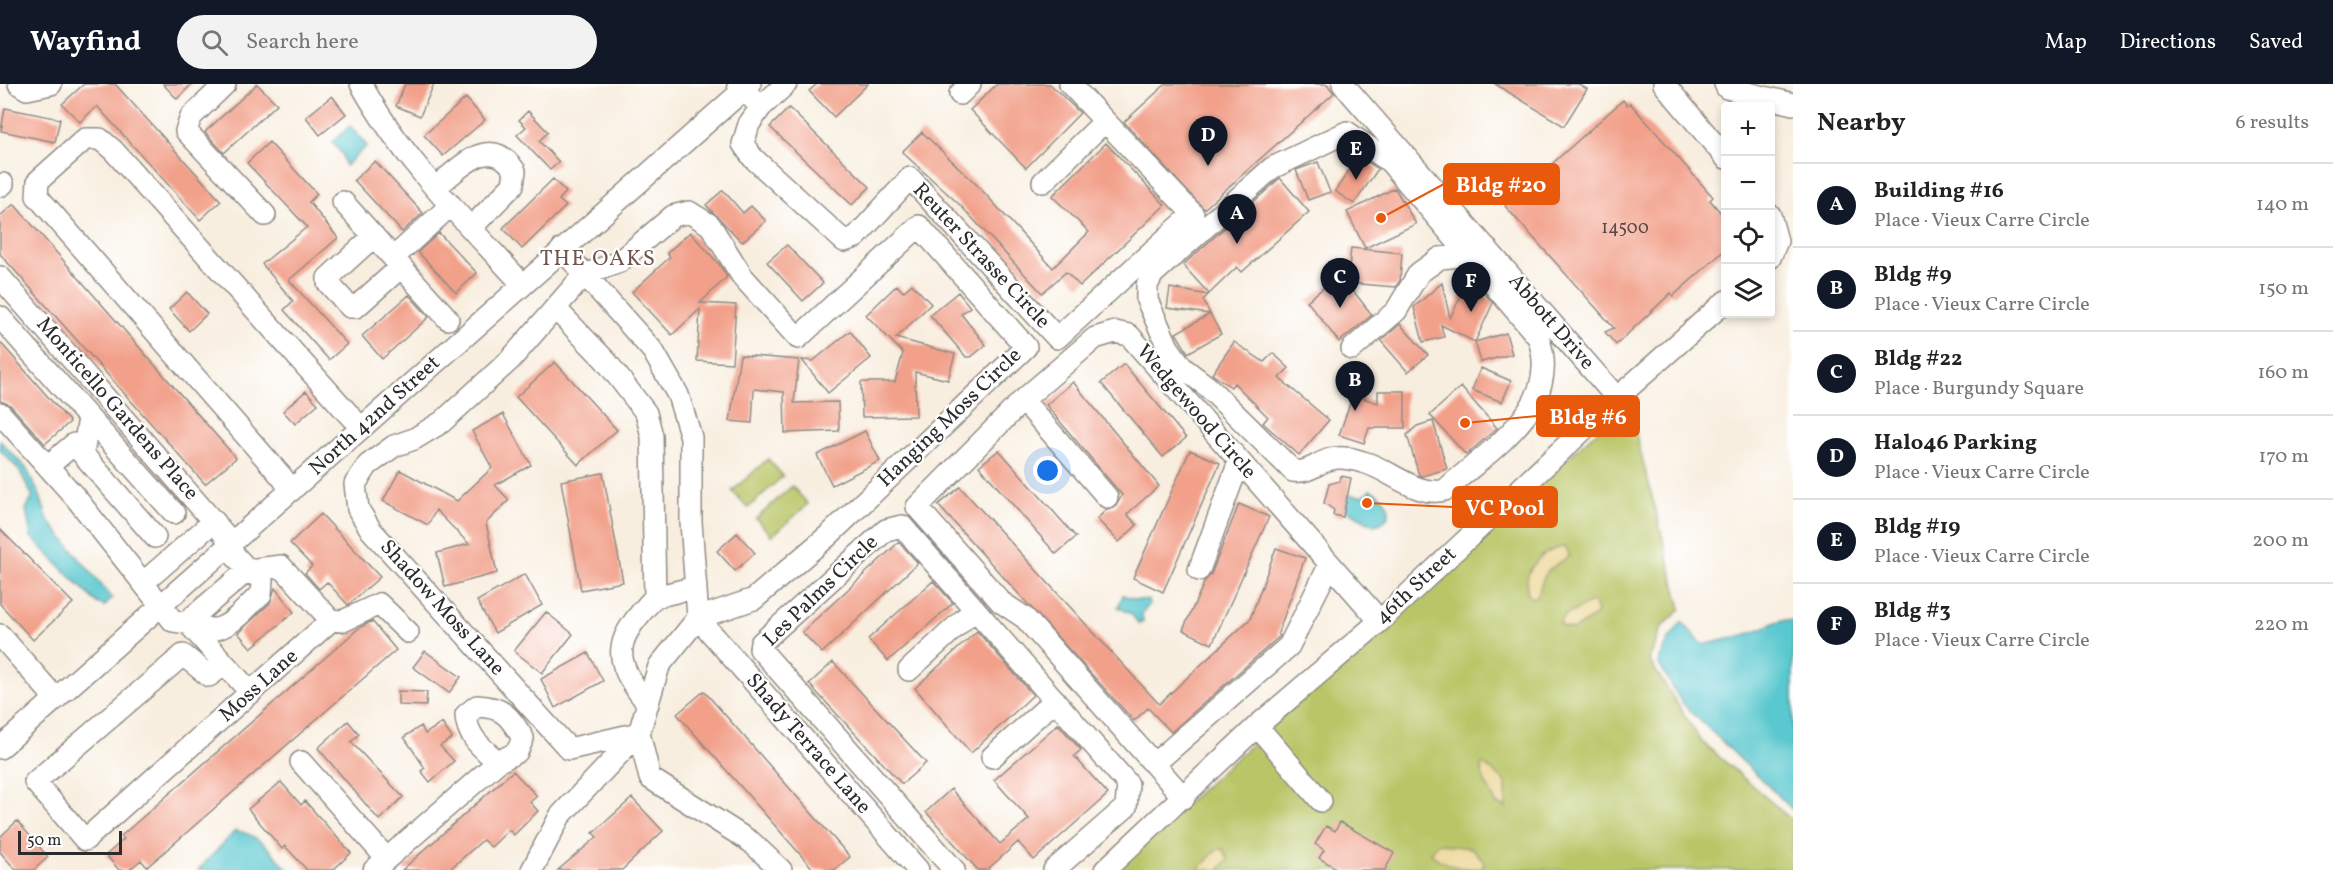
<!DOCTYPE html>
<html lang="en">
<head>
<meta charset="utf-8">
<style>
  body { margin:0; font-family:Vollkorn,serif; background:#f2f2f2; color:#222 }
  .controls { position:absolute; right:18px; top:18px; display:grid; overflow:hidden; border-radius:6px; box-shadow:0 3px 9px #0003 }
  .controls button { width:54px; height:54px; display:grid; place-items:center; padding:0; border:0; border-bottom:2px solid #e0e0e0; background:#fff; color:#222; font:30px sans-serif }
  .scale { position:absolute; left:18px; bottom:15px; width:104px; box-sizing:border-box; padding-left:6px; border:3px solid #2b2b2b; border-top:0; font-size:16px; line-height:21px; white-space:nowrap; color:#2b2b2b; -webkit-text-stroke:4px #fff; paint-order:stroke }
  .you { position:absolute; left:1048px; top:387px; width:21px; height:21px; margin:-15px; border:4px solid #fff; border-radius:50%; background:#1a73e8; box-shadow:0 0 0 9px #1a73e833 }
  .badge { display:grid; place-items:center; width:39px; height:39px; border-radius:50%; background:#111827; color:#fff; font-size:20px; font-weight:700 }
  .pin { position:absolute; translate:-50% -50px; filter:drop-shadow(0 2px 3px #0008) }
  .pin::after { content:''; position:absolute; top:32px; width:21px; height:18px; background:inherit; clip-path:polygon(0 0,100% 0,50% 100%) }
  .list { margin:0; padding:0; list-style:none }
  h2 { display:flex; justify-content:space-between; align-items:center; height:78px; margin:0; padding:0 24px; font-size:26px }
  h2 small { font-size:20px; font-weight:400; color:#767676 }
  .list li { display:grid; grid-template-columns:39px 1fr auto; gap:18px; align-items:center; box-sizing:border-box; height:84px; padding:0 24px; border-top:2px solid #e0e0e0 }
  .list b { display:block; font-size:22px; white-space:nowrap }
  .list p { margin:0; font-size:20px; white-space:nowrap; color:#767676 }
  .list em { font-size:20px; font-style:normal; color:#767676 }
  .icon { flex:none; width:33px; height:33px; fill:none; stroke:currentColor; stroke-width:2; stroke-linecap:round; stroke-linejoin:round }
  .map { position:relative; flex:none; width:1793px; height:786px; overflow:hidden }
  header { display:flex; align-items:center; gap:36px; box-sizing:border-box; height:84px; padding:0 30px; background:#111827; color:#fff }
  header strong { font-size:28px }
  nav { display:flex; gap:33px; margin-inline-start:auto; font-size:21px }
  .search { width:420px; height:54px; background:#f2f2f2; display:flex; align-items:center; gap:15px; box-sizing:border-box; padding:0 21px; border-radius:33px; color:#767676; font-size:22px }
  main { display:flex }
  aside { flex:1; background:#fff }
  .map>svg:first-child { display:block }
</style>
</head>
<body>
<header>
<strong>Wayfind</strong>
<div class="search"><svg class="icon" aria-label="search" viewBox="0 0 24 24"><circle cx="10" cy="10" r="6"/><path d="M15 15l6 6"/></svg>Search here</div>
<nav><a>Map</a><a>Directions</a><a>Saved</a></nav>
</header>
<main>
<div class="map">
<svg width="1793" height="786" viewBox="0 0 1793 786">
  <rect width="100%" height="100%" fill="#fff"/>
  <filter id="ink" filterUnits="userSpaceOnUse"><feTurbulence type="fractalNoise" baseFrequency=".0167" numOctaves="2"/><feDisplacementMap in="SourceGraphic" scale="12" xChannelSelector="R" yChannelSelector="G"/><feConvolveMatrix kernelMatrix="1 2 1 2 8 2 1 2 1" color-interpolation-filters="sRGB"/></filter>
  <filter id="wash" filterUnits="userSpaceOnUse"><feTurbulence type="fractalNoise" baseFrequency=".008" numOctaves="4" result="noise"/><feDisplacementMap in="SourceGraphic" scale="24" xChannelSelector="R" yChannelSelector="G"/><feGaussianBlur stdDeviation="1.35" result="paint"/><feColorMatrix in="noise" values="0 0 0 0 0 0 0 0 0 0 0 0 0 0 0 0 0 1.4 0 .05"/><feComposite in="paint" operator="in"/></filter>
  <g filter="url(#wash)">
    <rect width="100%" height="100%" fill="#f8eedf"/>
    <path fill="#b9c668" stroke="#72784a" stroke-width="1.5" d="M1628,319L1681,525L1661,544L1649,576L1701,657L1793,737V786H1113Z
      M768,375L783,392L748,424L732,407Z
      M792,402L808,420L772,452L756,435Z"/>
    <path fill="#eeda9e" stroke="#8c8264" stroke-width="1.5" d="M1565,463L1570,471C1552,486 1545,481 1539,509L1533,514L1530,513C1517,490 1543,464 1565,463Z
      M1589,519H1594L1597,528L1594,533L1573,546L1562,543L1560,538L1563,533Z
      M1482,679L1506,698V724L1496,720C1491,704 1479,696 1482,679Z
      M1442,759L1452,762L1472,764L1484,778L1482,784C1466,786 1442,782 1431,769L1437,760Z
      M1217,765H1223L1228,775L1219,786H1198Z"/>
    <path fill="#5ac8cf" stroke="#427a7d" stroke-width="1.5" d="M350,42L367,62L345,82L342,70L332,58Z
      M0,357L26,384L39,409L48,436L112,514L105,522L97,519L31,453L26,425L33,413L19,386L0,366Z
      M1370,406C1388,412 1400,436 1374,441L1345,425L1348,411L1362,412Z
      M1123,511L1136,516H1149L1150,520L1142,529L1143,538L1139,540L1131,530L1118,523Z
      M1781,536L1793,537V726L1682,619L1658,579L1669,555L1682,538L1703,561L1748,550Z
      M235,747C258,748 274,770 288,786H198Z"/>
    <g id="blocks">
      <path fill="#f2a08a" d="M84,0H115L221,117L200,136L97,22L80,38L62,20Z
        M163,0H192L177,15Z
        M257,0L277,20L224,69L205,48Z
        M405,0H434L420,32L396,22Z
        M817,0H868L834,33L809,7Z
        M997,0H1050L1080,29L1026,84L970,26Z
        M1166,0H1327L1334,9L1204,125L1124,38Z
        M1495,0H1578L1587,5L1564,42Z
        M332,12L346,30L320,51L306,33Z
        M466,14L485,36L443,72L424,51Z
        M1623,16L1627,21L1630,19L1644,35L1713,113L1710,116L1720,128H1725V166L1673,212L1671,209L1616,261L1605,248L1614,244L1505,122Z
        M5,24L60,35L55,58L1,47Z
        M789,24L870,103L852,121L770,43Z
        M528,27L548,48L539,57L559,78L550,86L517,51L526,43L519,36Z
        M922,48L978,102L1053,184L1089,148L1052,112L1106,59L1165,121L1080,202L1066,188L1042,209L960,121L902,68Z
        M269,58L317,110L309,118L338,154L289,196L347,260L329,276L284,226L293,217L262,180L307,143L247,79Z
        M1359,72L1378,85L1354,120L1335,107Z
        M375,77L423,129L402,148L354,96Z
        M1318,78L1330,108L1308,116L1296,86Z
        M1280,94L1309,128L1242,188L1237,183L1209,210L1183,181Z
        M553,95L566,108L559,116L566,122L522,165L503,144Z
        M1395,104L1416,140L1365,164L1347,128Z
        M723,106L743,129L751,122L766,137L742,158L706,121Z
        M14,120L236,374L205,400L0,170V132Z
        M690,148L719,180L727,193L700,219L736,221L732,279L697,277L700,225L672,251L632,208L670,173L667,169Z
        M439,149L477,189L456,209L418,168Z
        M787,161L823,199L803,217L767,178Z
        M1351,164L1402,169L1400,196L1396,203L1347,199L1372,231L1339,258L1307,217L1349,184Z
        M1468,198L1479,203L1493,219L1475,258L1441,241L1444,253L1423,258L1414,223L1442,199L1450,234Z
        M912,200L931,220L896,254L955,270L948,296L915,288L916,332L862,333L861,298H895L903,269L866,231L897,201L903,208Z
        M1170,204L1208,211L1203,216L1210,230L1167,224Z
        M187,208L207,230L189,247L169,225Z
        M958,208L970,223L961,230L986,261L971,273H966L930,231Z
        M409,211L429,233L382,275L362,252Z
        M1210,230L1221,250L1188,269L1176,249Z
        M1400,240L1428,271L1408,288L1381,257Z
        M850,247L871,274L828,309L802,276L813,277Z
        M1506,249L1512,270L1481,278L1475,258Z
        M0,258L70,338L45,360L10,321L0,317Z
        M1234,258L1264,278L1273,269L1289,284L1279,294L1329,336L1299,371L1263,339L1268,333L1234,299L1231,303L1212,290Z
        M740,271L799,276L794,319L838,318L839,347L785,349L784,308L754,305L752,339L730,337Z
        M555,278L617,346L578,381L516,313Z
        M1124,280L1186,354L1163,373L1101,299Z
        M1481,284L1511,297L1502,318L1472,306Z
        M1073,298L1159,402L1127,430L1137,441L1119,458L1097,435L1107,425L1116,422L1122,411L1046,321Z
        M1461,303L1497,344L1466,371L1430,331Z
        M306,307L318,320L295,340L283,327Z
        M1378,307H1405V344H1369L1364,359L1339,351L1353,311L1378,319Z
        M503,330L531,381L495,401L509,416L486,439L497,489L445,503L437,469L469,460L436,426L428,441L383,417L400,386L457,417L492,384L472,347Z
        M1433,337L1447,385L1422,392L1419,391L1407,351L1417,342Z
        M865,347L880,377L832,401L817,371Z
        M999,366L1076,453L1056,470L979,382Z
        M1190,366L1220,379L1163,508L1133,494Z
        M603,389L623,498L581,506L561,397Z
        M1341,392L1351,394L1343,433L1333,431L1334,426L1324,419L1329,400L1340,397Z
        M960,403L1159,620L1250,535L1276,464L1305,474L1278,549L1280,552L1171,648L1148,624L1134,637L938,421Z
        M1239,420L1269,433L1212,560L1183,546L1205,497L1211,490Z
        M321,430L380,493L348,521L327,498L319,505L305,489L312,482L290,459Z
        M0,445L73,519L33,556L0,520Z
        M737,449L755,469L735,487L717,467Z
        M899,458L918,479L822,569L802,548Z
        M525,490L542,521L495,549L477,517Z
        M933,497L953,519L888,577L868,555Z
        M275,504L294,528L251,564L238,549L270,519Z
        M546,528L573,550L542,589L514,567Z
        M372,537L396,566L147,783L141,776L129,786H119L106,771L124,755L121,752L359,544Z
        M977,547L1033,611L971,669L915,604Z
        M425,567L461,593L449,609L413,583Z
        M588,569L603,597L555,624L541,595Z
        M833,578L926,679L902,700L809,600Z
        M398,607L427,608L426,622L398,621Z
        M704,607L850,773L834,786H814L677,630Z
        M348,637L359,650L351,658L403,713L379,736L318,664Z
        M442,639L452,654L440,662L454,677L430,698L421,687L425,684L404,653L421,642L425,650Z
        M1058,640L1081,666L1074,672L1108,710L1034,776L1018,758L987,786H978L926,728L951,705L1000,760L1029,735L994,696Z
        M513,687L537,712L530,718L538,727L514,751L509,746L491,763L483,756L449,786H402Z
        M281,698L301,721L305,717L351,769L333,786H307L285,762L282,765L248,725Z
        M632,714L663,747L622,786H558L597,753L593,749Z
        M17,737L48,773L34,786H16L0,768V753Z
        M1340,738L1394,769L1385,786H1339L1319,774L1324,766L1315,760L1326,742L1335,747Z"/>
    </g>
  </g>
  <g filter="url(#ink)">
    <use href="#blocks" fill-opacity="0" stroke="#928c85" stroke-width="1.5"/>
    <g fill="none" stroke-linecap="round" stroke-linejoin="round">
      <defs>
        <path id="minor" d="M19,0L27,5L51,0
          M225,0L191,33L186,47L265,131
          M361,0C403,76 464,136 522,200
          M738,0L761,23L749,40L743,60L753,74L844,157L856,153L910,94L1057,254L1193,130L1070,0
          M1343,0L1617,314
          M1664,0L1726,74
          M1725,0L1727,4L1793,20
          M960,10L970,0
          M761,23L786,0
          M1347,48L1390,78L1538,253C1564,323 1490,365 1445,406C1417,414 1390,385 1363,378C1353,375 1342,372 1331,375C1316,379 1310,389 1293,387L1208,303L1183,284L1168,263L1147,216V201L1153,190L1272,84Z
          M1043,98L1105,37
          M0,102L3,100
          M435,104C460,84 490,48 515,87L513,101L471,144
          M343,118L448,235
          M1770,131L1777,157L1770,174
          M374,152L328,194V199L350,223H356L401,183
          M393,174L451,121
          M0,193L232,459
          M555,224L606,277L646,329L652,352L655,513C616,555 608,572 648,620
          M0,233L89,334L83,370
          M1352,265L1396,227L1419,189L1440,174L1470,171L1476,165
          M1023,316L1107,413
          M0,329L76,414L173,537C187,538 198,543 211,545C229,547 248,521 261,510L262,496L248,486L187,538
          M89,334L174,429
          M48,382L74,360L155,453
          M291,407L282,393L37,112L38,97L85,55H100L113,66L361,344
          M1199,486L1239,378
          M143,499L214,437
          M655,513L696,503
          M328,536L343,537L379,520L408,548
          M187,538L251,609
          M0,551L56,615
          M225,580L209,592L183,571L35,698L85,756L327,540L326,531L281,482L248,486L227,463
          M909,586L975,525
          M1257,642L1321,717
          M639,649L569,665L371,446L358,425L355,400L368,381L394,362L414,355L442,338L510,276L584,191L619,178L673,132L689,128L710,141L742,192L798,254L919,142L1026,263L829,451L754,515L698,534L918,786
          M639,649L650,694L751,758L781,786
          M0,664L750,0
          M992,673L1055,616
          M301,678L387,775
          M1154,680L1289,562L1329,482
          M1184,714L1025,534L1001,518L917,423L1023,316L1095,254L1115,248L1129,251L1380,537
          M374,786L498,678L517,668L523,654C509,632 504,623 477,622L466,631C467,653 482,664 498,678
          M532,786L560,732L639,649L659,582L698,534L691,438V353L678,311L653,267L562,165
          M954,786L760,565L761,559L886,446L902,442L1128,700L1126,723L1054,786
          M1105,786L1257,642L1380,537L1617,314L1726,217"/>
      </defs>
      <use href="#minor" stroke="#928c85" stroke-width="24"/>
      <use href="#minor" stroke="#fff" stroke-width="21"/>
    </g>
  </g>
  <g text-anchor="middle" dominant-baseline="central" stroke-width="4.5" stroke-linejoin="round" paint-order="stroke">
    <g font-size="18" fill="#5d4843">
      <text x="1625" y="144">14500</text>
    </g>
    <g font-size="21" fill="#2b2b2b" stroke="#fff">
      <text transform="translate(981 172) rotate(47)">Reuter Strasse Circle</text>
      <text transform="translate(1551 238) rotate(49)">Abbott Drive</text>
      <text transform="translate(117 325) rotate(49)">Monticello Gardens Place</text>
      <text transform="translate(1196 328) rotate(49)">Wedgewood Circle</text>
      <text transform="translate(375 332) rotate(-42)">North 42nd Street</text>
      <text transform="translate(950 334) rotate(-44)">Hanging Moss Circle</text>
      <text transform="translate(1416 502) rotate(-43)">46th Street</text>
      <text transform="translate(821 507) rotate(-44)">Les Palms Circle</text>
      <text transform="translate(442 524) rotate(48)">Shadow Moss Lane</text>
      <text transform="translate(259 602) rotate(-42)">Moss Lane</text>
      <text transform="translate(808 660) rotate(49)">Shady Terrace Lane</text>
    </g>
    <g font-size="22" letter-spacing="1.5" fill="#71544c" stroke="#fff">
      <text x="598" y="175">THE OAKS</text>
    </g>
  </g>
  <path fill="none" stroke="#e8590c" stroke-width="2" d="M1381 134L1444 100M1465 339L1537 332M1367 419L1453 423"/>
  <g fill="#e8590c" stroke="#fff" stroke-width="2">
    <circle cx="1381" cy="134" r="6"/>
    <circle cx="1465" cy="339" r="6"/>
    <circle cx="1367" cy="419" r="6"/>
  </g>
  <g fill="#e8590c" stroke="#e8590c" stroke-width="2">
    <rect x="1444" y="80" width="115" height="40" rx="6"/>
    <rect x="1537" y="312" width="102" height="40" rx="6"/>
    <rect x="1453" y="403" width="104" height="40" rx="6"/>
  </g>
  <g font-size="22" text-anchor="middle" font-weight="bold" fill="#fff">
    <text x="1501" y="108">Bldg #20</text>
    <text x="1588" y="340">Bldg #6</text>
    <text x="1505" y="431">VC Pool</text>
  </g>
</svg>
<div class="controls">
<button>+</button>
<button>−</button>
<button><svg class="icon" aria-label="locate" viewBox="0 0 24 24"><circle cx="12" cy="12" r="6"/><path d="M12 2v4M12 18v4M2 12h4M18 12h4"/></svg></button>
<button><svg class="icon" aria-label="layers" viewBox="0 0 24 24"><path d="M12 4l9 5-9 5-9-5zM3 14l9 5 9-5"/></svg></button>
</div>
<div class="scale">50 m</div>
<div class="you"></div>
<div class="pin badge" style="left:1237px;top:160px">A</div>
<div class="pin badge" style="left:1355px;top:327px">B</div>
<div class="pin badge" style="left:1340px;top:224px">C</div>
<div class="pin badge" style="left:1208px;top:82px">D</div>
<div class="pin badge" style="left:1356px;top:96px">E</div>
<div class="pin badge" style="left:1471px;top:228px">F</div>
</div>
<aside>
<h2>Nearby<small>6 results</small></h2>
<ul class="list">
<li><span class="badge">A</span><div><b>Building #16</b><p>Place · Vieux Carre Circle</p></div><em>140 m</em></li>
<li><span class="badge">B</span><div><b>Bldg #9</b><p>Place · Vieux Carre Circle</p></div><em>150 m</em></li>
<li><span class="badge">C</span><div><b>Bldg #22</b><p>Place · Burgundy Square</p></div><em>160 m</em></li>
<li><span class="badge">D</span><div><b>Halo46 Parking</b><p>Place · Vieux Carre Circle</p></div><em>170 m</em></li>
<li><span class="badge">E</span><div><b>Bldg #19</b><p>Place · Vieux Carre Circle</p></div><em>200 m</em></li>
<li><span class="badge">F</span><div><b>Bldg #3</b><p>Place · Vieux Carre Circle</p></div><em>220 m</em></li>
</ul>
</aside>
</main>
</body>
</html>
